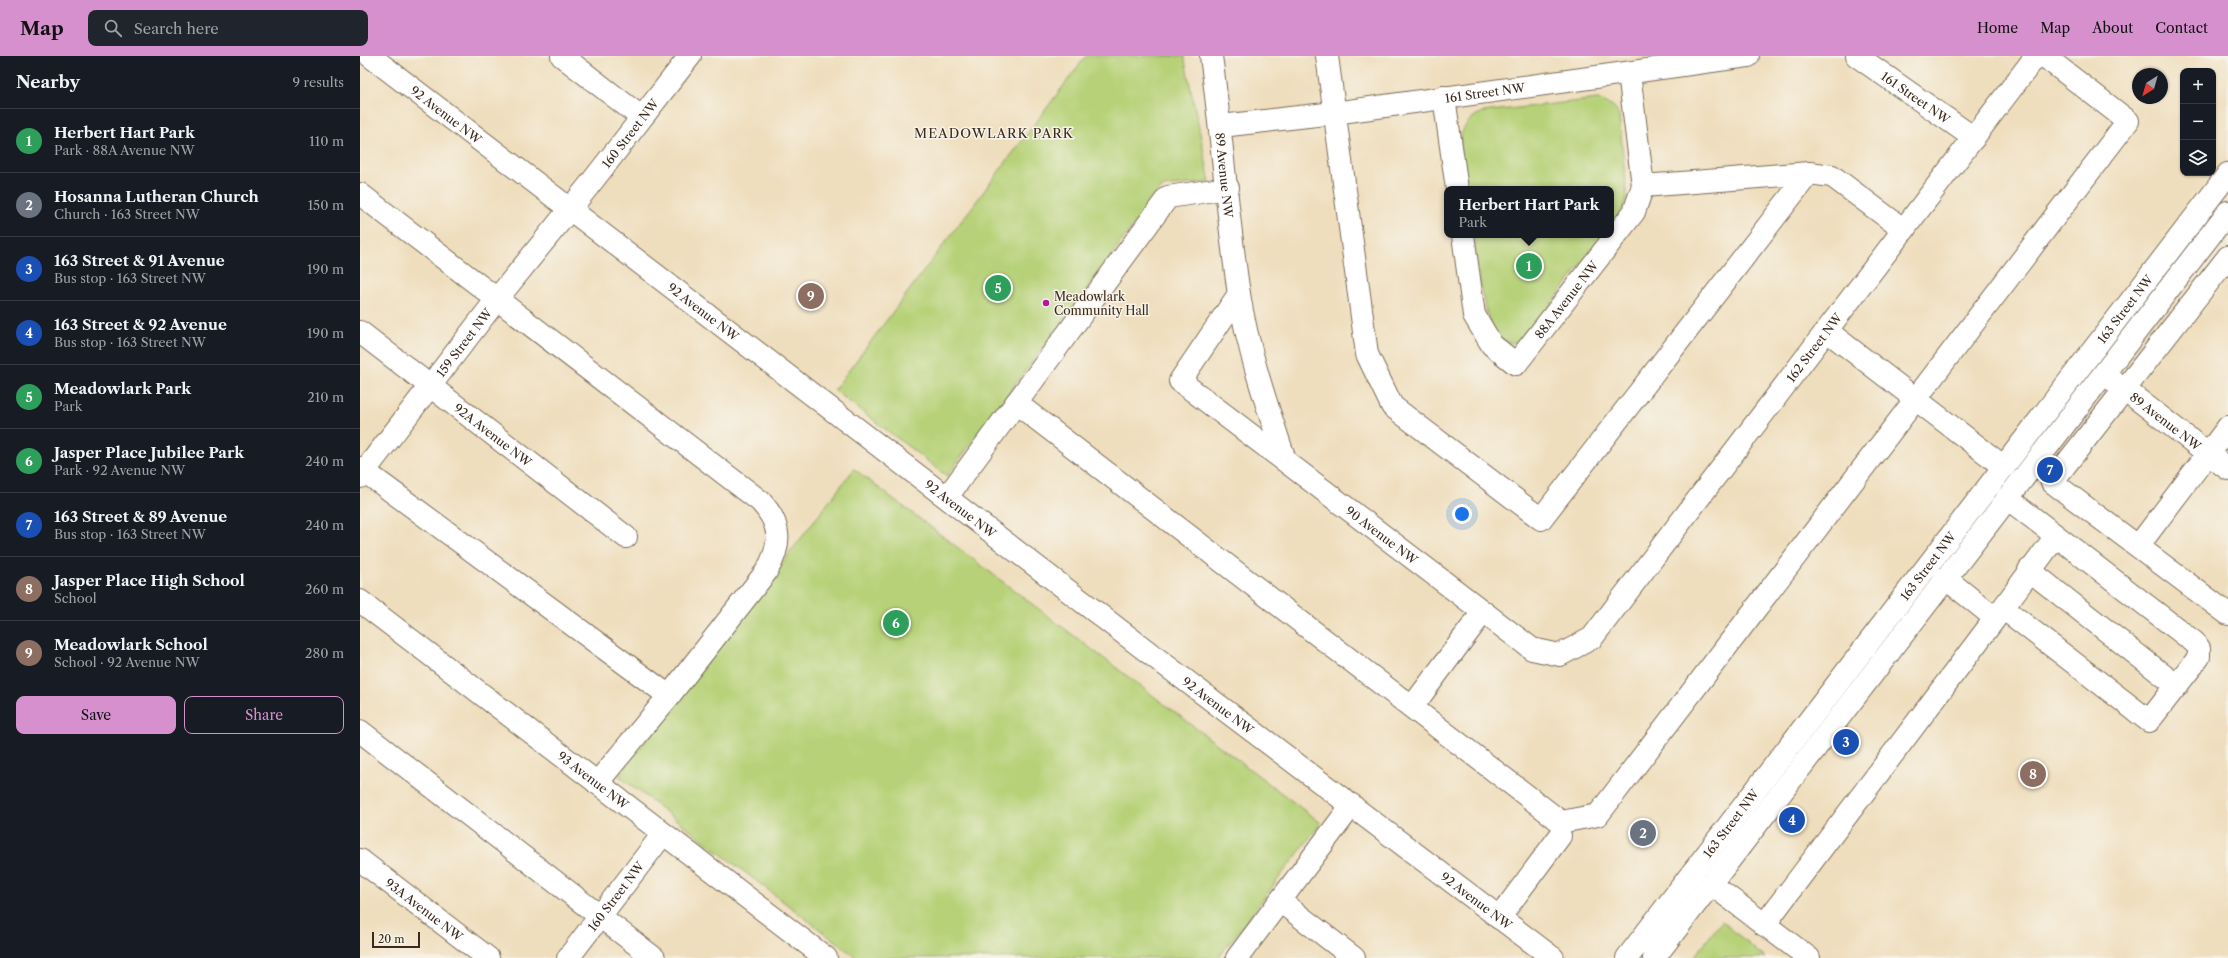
<!DOCTYPE html>
<html lang="en">
<head>
<meta charset="utf-8">
<style>
  body { margin:0; font-family:"Libre Caslon Text",serif; background:#20242c; color:#f1f3f6 }
  .controls { position:absolute; right:12px; top:12px; display:grid; overflow:hidden; border-radius:8px; box-shadow:0 1px 3px #0004 }
  .controls button { width:36px; height:36px; display:grid; place-items:center; padding:0; border:0; border-bottom:1px solid #363941; background:#171b24; color:#f1f3f6; font:20px sans-serif }
  .compass { position:absolute; left:1772px; top:12px; width:36px; height:36px; border-radius:50%; background:#171b24; box-shadow:0 1px 3px #0004; rotate:217deg }
  .scale { position:absolute; left:12px; bottom:10px; width:48px; box-sizing:border-box; padding-left:4px; border:2px solid #3b2a1e; border-top:0; font-size:11px; line-height:14px; white-space:nowrap; color:#3b2a1e; -webkit-text-stroke:3px #f7f3e8; paint-order:stroke }
  .you { position:absolute; left:1102px; top:458px; width:14px; height:14px; margin:-10px; border:3px solid #fff; border-radius:50%; background:#1a73e8; box-shadow:0 0 0 6px #1a73e833 }
  .badge { display:grid; place-items:center; width:26px; height:26px; border-radius:50%; background:#d690ce; color:#fff; font-size:13px; font-weight:700 }
  .pin { position:absolute; translate:-50% -50%; border:2px solid #fff; box-shadow:0 1px 4px #0006 }
  .popup { position:absolute; left:1084px; top:130px; width:170px; height:52px; box-sizing:border-box; display:grid; place-content:center; border-radius:8px; background:#171b24; filter:drop-shadow(0 1px 3px #0005); font-size:13px; white-space:nowrap; color:#9ea1a6 }
  .popup b { font-size:15px; color:#f1f3f6 }
  .popup::after { content:''; position:absolute; left:50%; top:100%; margin-left:-8px; border:8px solid transparent; border-top-color:#171b24 }
  .list { margin:0; padding:0; list-style:none }
  h2 { display:flex; justify-content:space-between; align-items:center; height:52px; margin:0; padding:0 16px; font-size:17px }
  h2 small { font-size:13px; font-weight:400; color:#9ea1a6 }
  .list li { display:grid; grid-template-columns:26px 1fr auto; gap:12px; align-items:center; box-sizing:border-box; height:64px; padding:0 16px; border-top:1px solid #363941 }
  .list b { display:block; font-size:15px; white-space:nowrap }
  .list p { margin:0; font-size:13px; white-space:nowrap; color:#9ea1a6 }
  .list em { font-size:13px; font-style:normal; color:#9ea1a6 }
  .actions { display:flex; gap:8px; padding:12px 16px }
  .actions a { flex:1; padding:9px 0; border:1px solid #d690ce; border-radius:8px; text-align:center; font-size:14px; color:#d690ce }
  .actions .main { background:#d690ce; color:#111 }
  .icon { flex:none; width:22px; height:22px; fill:none; stroke:currentColor; stroke-width:2; stroke-linecap:round; stroke-linejoin:round }
  .map { position:relative; flex:none; width:1868px; height:902px; overflow:hidden }
  header { display:flex; align-items:center; gap:24px; box-sizing:border-box; height:56px; padding:0 20px; background:#d690ce; color:#111 }
  header strong { font-size:19px }
  nav { display:flex; gap:22px; margin-inline-start:auto; font-size:14px }
  .search { width:280px; height:36px; background:#20242c; display:flex; align-items:center; gap:10px; box-sizing:border-box; padding:0 14px; border-radius:8px; color:#9ea1a6; font-size:15px }
  main { display:flex }
  aside { flex:1; background:#171b24 }
  .map>svg:first-child { display:block }
</style>
</head>
<body>
<header>
<strong>Map</strong>
<div class="search"><svg class="icon" aria-label="search" viewBox="0 0 24 24"><circle cx="10" cy="10" r="6"/><path d="M15 15l6 6"/></svg>Search here</div>
<nav><a>Home</a><a>Map</a><a>About</a><a>Contact</a></nav>
</header>
<main>
<aside>
<h2>Nearby<small>9 results</small></h2>
<ul class="list">
<li><span class="badge" style="background:#2e9e5b">1</span><div><b>Herbert Hart Park</b><p>Park · 88A Avenue NW</p></div><em>110 m</em></li>
<li><span class="badge" style="background:#6b7280">2</span><div><b>Hosanna Lutheran Church</b><p>Church · 163 Street NW</p></div><em>150 m</em></li>
<li><span class="badge" style="background:#1a4fb4">3</span><div><b>163 Street &amp; 91 Avenue</b><p>Bus stop · 163 Street NW</p></div><em>190 m</em></li>
<li><span class="badge" style="background:#1a4fb4">4</span><div><b>163 Street &amp; 92 Avenue</b><p>Bus stop · 163 Street NW</p></div><em>190 m</em></li>
<li><span class="badge" style="background:#2e9e5b">5</span><div><b>Meadowlark Park</b><p>Park</p></div><em>210 m</em></li>
<li><span class="badge" style="background:#2e9e5b">6</span><div><b>Jasper Place Jubilee Park</b><p>Park · 92 Avenue NW</p></div><em>240 m</em></li>
<li><span class="badge" style="background:#1a4fb4">7</span><div><b>163 Street &amp; 89 Avenue</b><p>Bus stop · 163 Street NW</p></div><em>240 m</em></li>
<li><span class="badge" style="background:#8d6e63">8</span><div><b>Jasper Place High School</b><p>School</p></div><em>260 m</em></li>
<li><span class="badge" style="background:#8d6e63">9</span><div><b>Meadowlark School</b><p>School · 92 Avenue NW</p></div><em>280 m</em></li>
</ul>
<div class="actions"><a class="main">Save</a><a>Share</a></div>
</aside>
<div class="map">
<svg width="1868" height="902" viewBox="0 0 1868 902">
  <rect width="100%" height="100%" fill="#f7f3e8"/>
  <filter id="ink" filterUnits="userSpaceOnUse"><feTurbulence type="fractalNoise" baseFrequency=".025" numOctaves="2"/><feDisplacementMap in="SourceGraphic" scale="8" xChannelSelector="R" yChannelSelector="G"/><feConvolveMatrix kernelMatrix="1 2 1 2 8 2 1 2 1" color-interpolation-filters="sRGB"/></filter>
  <filter id="wash" filterUnits="userSpaceOnUse"><feTurbulence type="fractalNoise" baseFrequency=".012" numOctaves="4" result="noise"/><feDisplacementMap in="SourceGraphic" scale="16" xChannelSelector="R" yChannelSelector="G"/><feGaussianBlur stdDeviation="0.9" result="paint"/><feColorMatrix in="noise" values="0 0 0 0 0 0 0 0 0 0 0 0 0 0 0 0 0 1.4 0 .05"/><feComposite in="paint" operator="in"/></filter>
  <g filter="url(#wash)">
    <rect width="100%" height="100%" fill="#efdebd"/>
    <path fill="#b6d177" stroke="#787e4a" d="M726,0H824L850,126L802,131L587,420L474,334Z
      M1238,43L1253,50L1259,59L1267,140L1263,152L1251,170V133H1107C1102,103 1088,73 1122,56Z
      M1114,179H1244L1165,282C1122,310 1117,200 1114,179Z
      M494,413L961,767L858,902H497L259,720Z
      M1362,865L1405,902H1333Z"/>
  </g>
  <g filter="url(#ink)">
    <g fill="none" stroke-linecap="round" stroke-linejoin="round">
      <defs>
        <g id="minor">
          <path id="s1" d="M10,0L792,599L1193,902"/>
          <path d="M202,0L281,61"/>
          <path id="s2" d="M851,0C862,79 867,159 879,238C888,295 907,350 925,404"/>
          <path d="M967,0L1007,298L1032,350L1181,463L1449,117"/>
          <path id="s3" d="M1497,0L1614,82"/>
          <path d="M1084,41L1097,133"/>
          <path id="s4" d="M861,70L974,57L1388,0"/>
          <path d="M1283,130L1449,117L1472,120L1544,174"/>
          <path d="M0,138L400,445C422,468 422,490 406,516L309,640L237,727"/>
          <path id="s5" d="M1103,179L1114,259L1132,289L1156,308L1274,156L1283,130L1269,17"/>
          <path d="M1868,201L1692,426L1868,558"/>
          <path id="s6" d="M879,238L820,325L1172,593L1200,599L1232,582L1676,0"/>
          <path d="M1467,275L1644,411"/>
          <path id="s7" d="M0,276L266,481"/>
          <path id="s8" d="M1755,326L1868,413"/>
          <path d="M656,347L1201,766L1238,759L1768,65L1684,0"/>
          <path d="M0,412L309,640"/>
          <path id="s9" d="M0,421L137,243L227,132L330,0"/>
          <path d="M587,441L808,141L868,132"/>
          <path d="M1779,489L1868,371"/>
          <path d="M1669,514L1817,630"/>
          <path d="M1585,522L1635,562"/>
          <path id="s10" d="M0,545L466,902"/>
          <path d="M1643,552L1696,480"/>
          <path d="M1052,651L1123,556"/>
          <path d="M0,675L294,902"/>
          <path id="s11" d="M0,804L128,902"/>
          <path d="M1351,828L1449,902"/>
          <path d="M920,845L994,902"/>
          <path d="M1139,862L1200,780"/>
          <path d="M1404,869L1643,552L1789,665L1839,601V592L1834,586L1647,442"/>
          <path id="s12" d="M208,902L303,778"/>
          <path d="M877,902L992,749"/>
          <path id="s13" d="M1267,902L1868,118"/>
        </g>
        <path id="major" d="M1294,902L1868,156"/>
      </defs>
      <use href="#minor" stroke="#7a6956" stroke-width="24"/>
      <use href="#major" stroke="#7a6956" stroke-width="24"/>
      <use href="#minor" stroke="#fff" stroke-width="22"/>
      <use href="#major" stroke="#fff" stroke-width="22"/>
    </g>
  </g>
  <circle fill="#b5179e" stroke="#f7f3e8" stroke-width="1.5" cx="686" cy="247" r="4"/>
  <g text-anchor="middle" dominant-baseline="central" stroke-width="3" stroke-linejoin="round" paint-order="stroke">
    <g font-size="12" fill="#3b2a1e" stroke="#f7f3e8">
      <text stroke="none"><textPath href="#s4" startOffset="266">161 Street NW</textPath></text>
      <text stroke="none"><textPath href="#s3" startOffset="72">161 Street NW</textPath></text>
      <text stroke="none"><textPath href="#s1" startOffset="96">92 Avenue NW</textPath></text>
      <text stroke="none"><textPath href="#s9" startOffset="437">160 Street NW</textPath></text>
      <text stroke="none"><textPath href="#s2" startOffset="120">89 Avenue NW</textPath></text>
      <text stroke="none"><textPath href="#s5" startOffset="228">88A Avenue NW</textPath></text>
      <text stroke="none"><textPath href="#s13" startOffset="818">163 Street NW</textPath></text>
      <text stroke="none"><textPath href="#s1" startOffset="420">92 Avenue NW</textPath></text>
      <text stroke="none"><textPath href="#s9" startOffset="170">159 Street NW</textPath></text>
      <text stroke="none"><textPath href="#s6" startOffset="978">162 Street NW</textPath></text>
      <text stroke="none"><textPath href="#s8" startOffset="64">89 Avenue NW</textPath></text>
      <text stroke="none"><textPath href="#s7" startOffset="168">92A Avenue NW</textPath></text>
      <text stroke="none"><textPath href="#s1" startOffset="744">92 Avenue NW</textPath></text>
      <text stroke="none"><textPath href="#s6" startOffset="359">90 Avenue NW</textPath></text>
      <text stroke="none"><textPath href="#s13" startOffset="494">163 Street NW</textPath></text>
      <text stroke="none"><textPath href="#s1" startOffset="1068">92 Avenue NW</textPath></text>
      <text stroke="none"><textPath href="#s10" startOffset="294">93 Avenue NW</textPath></text>
      <text stroke="none"><textPath href="#s13" startOffset="170">163 Street NW</textPath></text>
      <text stroke="none"><textPath href="#s12" startOffset="78">160 Street NW</textPath></text>
      <text stroke="none"><textPath href="#s1" startOffset="1392">92 Avenue NW</textPath></text>
      <text stroke="none"><textPath href="#s11" startOffset="81">93A Avenue NW</textPath></text>
    </g>
    <g font-size="12" fill="#3b2a1e" stroke="#f7f3e8" text-anchor="start">
      <text x="694" y="240">Meadowlark<tspan x="694" dy="14">Community Hall</tspan></text>
    </g>
    <g font-size="13" letter-spacing="1" fill="#3b2a1e" stroke="#f7f3e8">
      <text x="634" y="77">MEADOWLARK PARK</text>
    </g>
  </g>
</svg>
<div class="controls">
<button>+</button>
<button>−</button>
<button><svg class="icon" aria-label="layers" viewBox="0 0 24 24"><path d="M12 4l9 5-9 5-9-5zM3 14l9 5 9-5"/></svg></button>
</div>
<svg class="compass" viewBox="-18 -18 36 36"><path d="M0-13l5 13h-10z" fill="#e53935"/><path d="M0 13l5-13h-10z" fill="#9ea1a6"/></svg>
<div class="scale">20 m</div>
<div class="you"></div>
<div class="pin badge" style="left:1169px;top:210px;background:#2e9e5b">1</div>
<div class="popup"><b>Herbert Hart Park</b>Park</div>
<div class="pin badge" style="left:1283px;top:777px;background:#6b7280">2</div>
<div class="pin badge" style="left:1486px;top:686px;background:#1a4fb4">3</div>
<div class="pin badge" style="left:1432px;top:764px;background:#1a4fb4">4</div>
<div class="pin badge" style="left:638px;top:232px;background:#2e9e5b">5</div>
<div class="pin badge" style="left:536px;top:567px;background:#2e9e5b">6</div>
<div class="pin badge" style="left:1690px;top:414px;background:#1a4fb4">7</div>
<div class="pin badge" style="left:1673px;top:718px;background:#8d6e63">8</div>
<div class="pin badge" style="left:451px;top:240px;background:#8d6e63">9</div>
</div>
</main>
</body>
</html>
